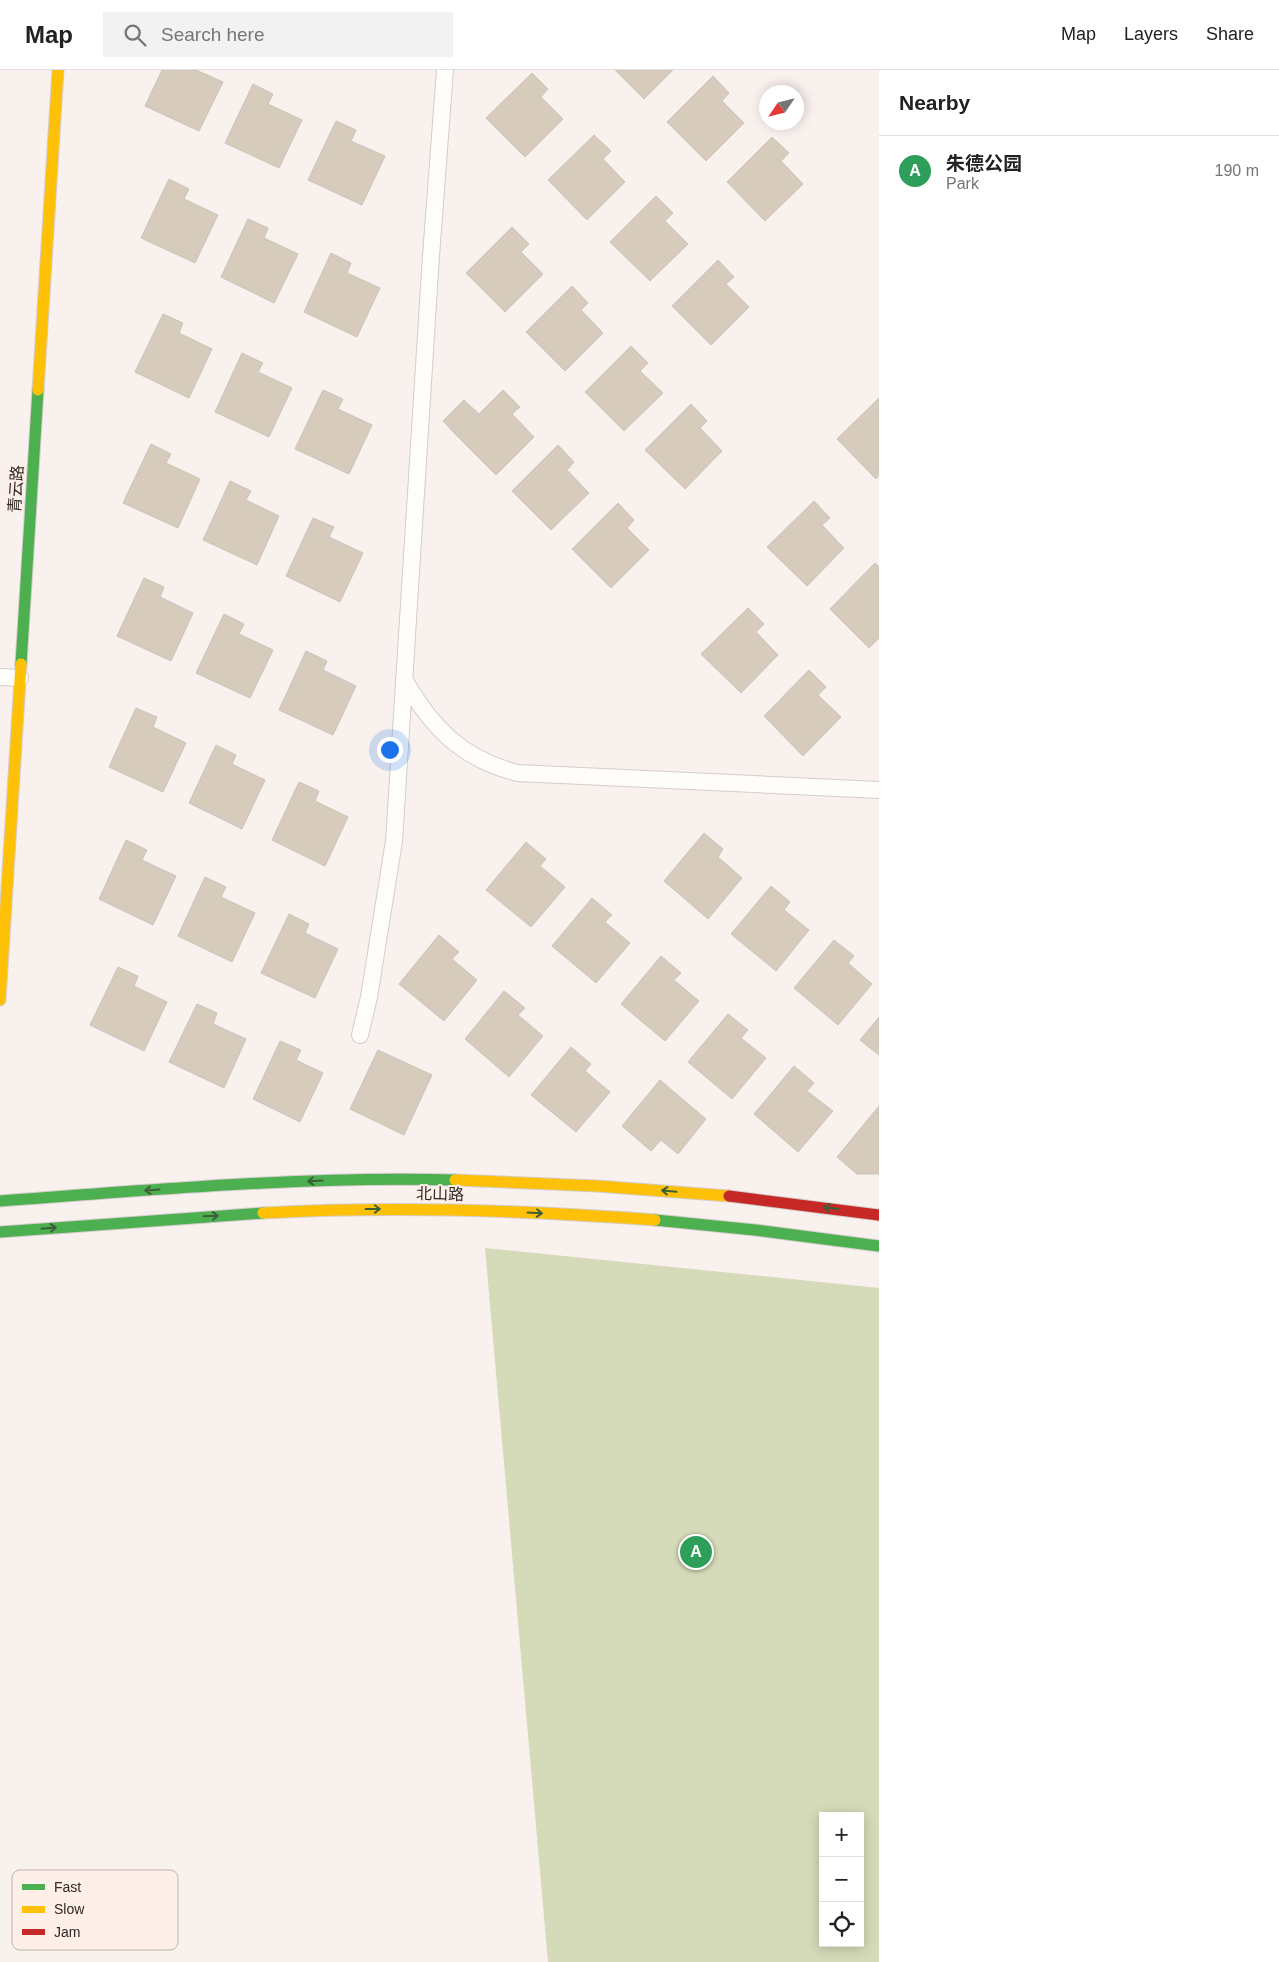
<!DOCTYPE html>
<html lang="en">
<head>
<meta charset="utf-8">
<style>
  body { margin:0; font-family:Arial,"Noto Sans SC",sans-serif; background:#f2f2f2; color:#222 }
  .controls { position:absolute; right:15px; bottom:15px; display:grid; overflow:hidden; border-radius:0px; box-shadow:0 2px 12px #0003 }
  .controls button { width:45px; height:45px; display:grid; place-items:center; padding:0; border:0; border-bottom:1px solid #e0e0e0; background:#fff; color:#222; font:25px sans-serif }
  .compass { position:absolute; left:759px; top:15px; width:45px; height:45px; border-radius:50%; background:#fff; box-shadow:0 2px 12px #0003; rotate:235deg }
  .you { position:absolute; left:389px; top:679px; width:18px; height:18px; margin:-12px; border:4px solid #fff; border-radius:50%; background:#1a73e8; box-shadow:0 0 0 8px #1a73e833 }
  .badge { display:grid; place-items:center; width:32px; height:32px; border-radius:50%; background:#766f6c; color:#fff; font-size:16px; font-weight:700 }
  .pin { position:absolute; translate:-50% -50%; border:2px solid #fff; box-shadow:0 1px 5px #0006 }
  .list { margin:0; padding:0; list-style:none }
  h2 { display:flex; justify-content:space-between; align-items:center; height:65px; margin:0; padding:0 20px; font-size:21px }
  h2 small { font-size:16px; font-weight:400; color:#767676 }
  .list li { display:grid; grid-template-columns:32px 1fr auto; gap:15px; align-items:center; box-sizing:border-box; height:70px; padding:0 20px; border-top:1px solid #e0e0e0 }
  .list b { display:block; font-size:19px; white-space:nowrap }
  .list p { margin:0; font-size:16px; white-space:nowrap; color:#767676 }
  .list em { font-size:16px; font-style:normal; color:#767676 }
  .icon { flex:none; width:28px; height:28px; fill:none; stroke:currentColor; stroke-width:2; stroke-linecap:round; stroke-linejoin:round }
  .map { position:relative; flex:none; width:879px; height:1892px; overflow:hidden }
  header { display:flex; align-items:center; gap:30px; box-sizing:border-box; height:70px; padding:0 25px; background:#fff; border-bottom:1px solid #e0e0e0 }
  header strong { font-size:24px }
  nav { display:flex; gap:28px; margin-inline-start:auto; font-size:18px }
  .search { width:350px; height:45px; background:#f2f2f2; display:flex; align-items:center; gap:12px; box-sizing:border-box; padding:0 18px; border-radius:0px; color:#767676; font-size:19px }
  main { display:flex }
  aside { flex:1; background:#fff }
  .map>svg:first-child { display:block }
</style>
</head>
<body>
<header>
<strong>Map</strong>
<div class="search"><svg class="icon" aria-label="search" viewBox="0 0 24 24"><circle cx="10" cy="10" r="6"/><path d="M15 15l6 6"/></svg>Search here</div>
<nav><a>Map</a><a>Layers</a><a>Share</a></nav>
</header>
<main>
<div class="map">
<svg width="879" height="1892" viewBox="0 0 879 1892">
  <rect width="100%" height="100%" fill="#f9f1ed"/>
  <path fill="#d5dab8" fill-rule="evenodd" d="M485,1178L879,1218V1892H548ZM823,1746H860V1873H823Z"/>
  <path fill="#d7cbbc" stroke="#c8c3be" d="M162,0H196L223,12L199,61L145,36Z
    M615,0H673L644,29Z
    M532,3L548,19L541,27L563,49L525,87L486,48Z
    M713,6L729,23L722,31L744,53L706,91L667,52Z
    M253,14L273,24L268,34L302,50L279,98L225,73Z
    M336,51L356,60L351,71L385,86L362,135L308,110Z
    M594,65L611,81L603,89L625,112L587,150L548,110Z
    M772,67L789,83L781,91L803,114L765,151L727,112Z
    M169,109L189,119L184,129L218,145L195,193L141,168Z
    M656,126L673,143L665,151L688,174L650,211L610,172Z
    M248,149L268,158L264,168L298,184L274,233L221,207Z
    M512,157L529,174L521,182L543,204L505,242L466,203Z
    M331,183L351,193L347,203L380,218L357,267L304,242Z
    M718,190L734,207L726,214L749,237L711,275L672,236Z
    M572,216L588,233L581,240L603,263L565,301L526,262Z
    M163,244L183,253L179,263L212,279L189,328L135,302Z
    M631,276L648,293L640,301L663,323L624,361L585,322Z
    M242,283L263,293L258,302L292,318L269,367L215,342Z
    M323,320L343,329L338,339L372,355L349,404L295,379Z
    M503,320L520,337L512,344L534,367L496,405L457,366Z
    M879,328V405L876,409L837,369Z
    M464,330L479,344L457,366L443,351Z
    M691,334L707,351L700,358L722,381L685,419L645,380Z
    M151,374L171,384L166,393L200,409L178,458L123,433Z
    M558,375L574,392L567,400L589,423L551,460L512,421Z
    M230,411L251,421L246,430L279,446L257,495L203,470Z
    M814,431L830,448L822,455L844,478L807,516L767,477Z
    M618,433L634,450L627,458L649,480L611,518L572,479Z
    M313,448L334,457L329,467L363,483L340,532L286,506Z
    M875,493L879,497V568L869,578L830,539Z
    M144,508L164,517L160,527L193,543L171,591L117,566Z
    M748,538L764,554L756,562L778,585L741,623L701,584Z
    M224,544L244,554L239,564L273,580L250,628L196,603Z
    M306,581L327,591L323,600L356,616L333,665L279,640Z
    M809,600L826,617L818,625L841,647L803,686L764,646Z
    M136,638L157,647L153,657L186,673L163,722L109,697Z
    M216,675L236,685L232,694L265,710L242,759L189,733Z
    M299,712L319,721L315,731L348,747L325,796L272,770Z
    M704,763L723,779L718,787L742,808L708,849L664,811Z
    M126,770L147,780L142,790L176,806L153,855L99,829Z
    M526,772L546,789L540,796L565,817L531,857L486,820Z
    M205,807L226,817L221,827L255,843L232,892L178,866Z
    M771,816L790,832L784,840L809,860L776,901L731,864Z
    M592,828L612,845L605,852L630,873L596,913L552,876Z
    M289,844L309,854L305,863L338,879L315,928L261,903Z
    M439,865L459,882L452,889L477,910L444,951L399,914Z
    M834,870L854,886L848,893L872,914L838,955L794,918Z
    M661,886L681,903L674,910L699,931L665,971L621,934Z
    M118,897L138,906L134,916L167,932L144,981L90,955Z
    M504,921L525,938L518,945L543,966L509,1007L465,969Z
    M197,934L217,943L213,954L246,969L224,1018L169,992Z
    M728,944L748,960L741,968L766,988L732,1029L688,992Z
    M879,947V985L860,970Z
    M280,971L301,980L296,990L323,1003L300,1052L253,1029Z
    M571,977L591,994L585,1001L610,1022L576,1062L531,1025Z
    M378,980L432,1005L404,1065L350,1039Z
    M794,996L814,1013L807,1021L833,1041L798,1082L754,1044Z
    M660,1010L706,1049L678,1084L661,1070L651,1081L622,1056Z
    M879,1036V1104H857L837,1087Z"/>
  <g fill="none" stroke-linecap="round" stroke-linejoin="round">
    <defs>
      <path id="lane" d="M0,607L20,608
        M404,609C431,657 463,690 518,703L879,720
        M360,965L369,927L394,771L431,186L445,0"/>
      <path id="fast" d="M21,594L38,320
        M0,1131C151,1120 303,1106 455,1110
        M655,1150L755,1160L879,1176
        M0,1162L263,1143"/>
      <path id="slow" d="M38,320L58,0
        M0,930L21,594
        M455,1110L597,1116L729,1126
        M263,1143C394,1136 524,1140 655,1150"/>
      <path id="jam" d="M729,1126L879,1145"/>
    </defs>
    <use href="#lane" stroke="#d4cdc9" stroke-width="18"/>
    <use href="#fast" stroke="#d4cdc9" stroke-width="13"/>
    <use href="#slow" stroke="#d4cdc9" stroke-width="13"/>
    <use href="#jam" stroke="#d4cdc9" stroke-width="13"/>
    <use href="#lane" stroke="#fefdfc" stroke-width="16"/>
    <use href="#fast" stroke="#4caf50" stroke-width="11"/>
    <use href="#slow" stroke="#ffc107" stroke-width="11"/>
    <use href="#jam" stroke="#c62828" stroke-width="11"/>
  </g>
  <defs><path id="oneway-shaft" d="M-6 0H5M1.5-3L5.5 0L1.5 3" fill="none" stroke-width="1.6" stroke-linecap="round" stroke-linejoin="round" transform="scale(1.25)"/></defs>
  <g stroke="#3b5f37">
    <use href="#oneway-shaft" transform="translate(315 1111) rotate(177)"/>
    <use href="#oneway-shaft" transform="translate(152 1120) rotate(176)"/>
    <use href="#oneway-shaft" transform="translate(669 1121) rotate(-175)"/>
    <use href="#oneway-shaft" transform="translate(831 1138) rotate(-173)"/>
    <use href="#oneway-shaft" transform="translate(373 1139)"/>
    <use href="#oneway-shaft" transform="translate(535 1143) rotate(3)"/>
    <use href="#oneway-shaft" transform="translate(211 1146) rotate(-2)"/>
    <use href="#oneway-shaft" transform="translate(49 1158) rotate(-5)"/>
  </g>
  <g text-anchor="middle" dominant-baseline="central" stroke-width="4" stroke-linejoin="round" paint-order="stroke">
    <g font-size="16" fill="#302926" stroke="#feefe8">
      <text transform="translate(16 419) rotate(-86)">青云路</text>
      <text transform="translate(440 1124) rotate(1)">北山路</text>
    </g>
  </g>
  <rect x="12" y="1800" width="166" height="80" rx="8" fill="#feefe8" stroke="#c0b4ae" stroke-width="1"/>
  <rect x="22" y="1814" width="23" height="6" fill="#4caf50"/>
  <rect x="22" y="1836" width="23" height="7" fill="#ffc107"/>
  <rect x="22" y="1859" width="23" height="6" fill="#c62828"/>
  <g font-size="14" fill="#302926">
    <text x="54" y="1822">Fast</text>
    <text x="54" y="1844">Slow</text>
    <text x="54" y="1867">Jam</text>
  </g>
</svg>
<div class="controls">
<button>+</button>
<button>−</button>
<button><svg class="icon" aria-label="locate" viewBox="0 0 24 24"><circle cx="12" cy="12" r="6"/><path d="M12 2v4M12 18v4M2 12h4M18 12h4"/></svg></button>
</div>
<svg class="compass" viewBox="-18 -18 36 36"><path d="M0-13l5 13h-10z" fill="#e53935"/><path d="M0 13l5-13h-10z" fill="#767676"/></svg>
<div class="you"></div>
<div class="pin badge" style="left:696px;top:1482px;background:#2e9e5b">A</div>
</div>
<aside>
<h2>Nearby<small></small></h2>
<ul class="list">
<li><span class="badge" style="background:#2e9e5b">A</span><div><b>朱德公园</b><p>Park</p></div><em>190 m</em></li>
</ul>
</aside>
</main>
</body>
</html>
